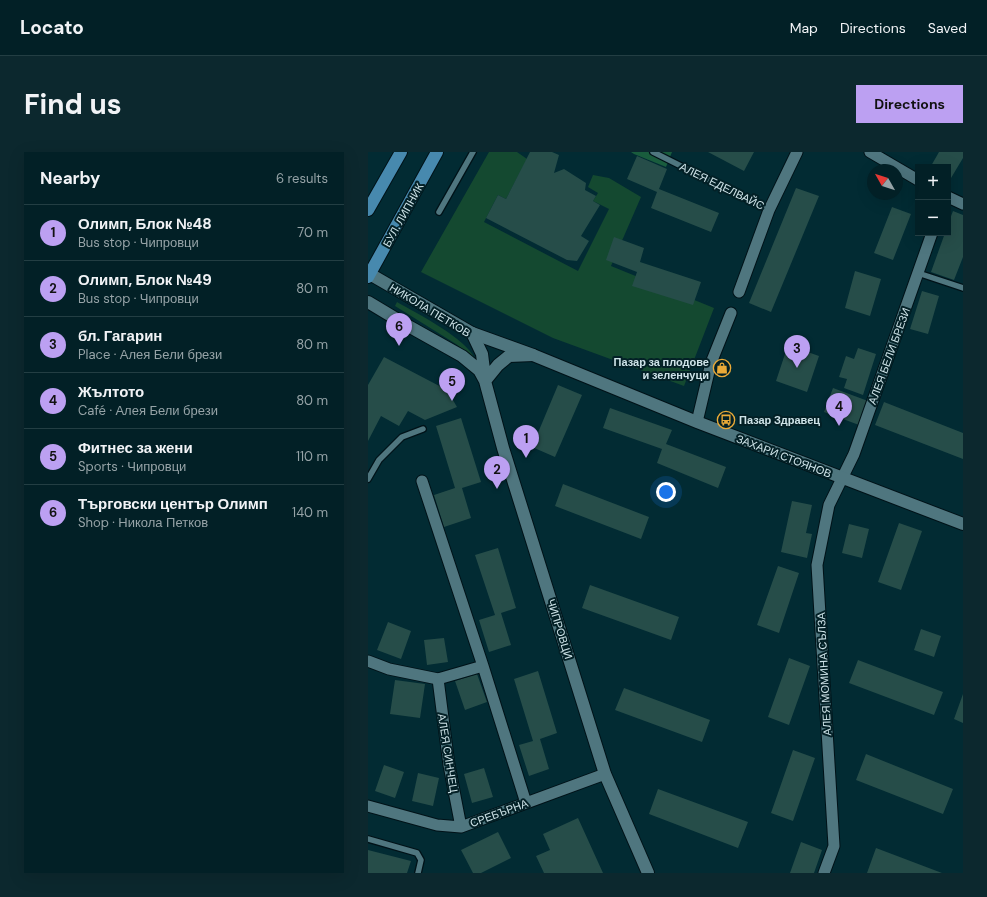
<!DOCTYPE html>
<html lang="en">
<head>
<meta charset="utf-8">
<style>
  body { margin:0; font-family:"DM Sans",sans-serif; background:#0c282e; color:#f1f3f6 }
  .controls { position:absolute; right:12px; top:12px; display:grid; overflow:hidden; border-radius:0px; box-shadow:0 4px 16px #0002 }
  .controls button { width:36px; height:36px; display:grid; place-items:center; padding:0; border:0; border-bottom:1px solid #233e43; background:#022026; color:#f1f3f6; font:20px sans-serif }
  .compass { position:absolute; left:499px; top:12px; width:36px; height:36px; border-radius:50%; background:#022026; box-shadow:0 4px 16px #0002; rotate:309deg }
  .you { position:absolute; left:298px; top:340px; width:14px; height:14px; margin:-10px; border:3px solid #fff; border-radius:50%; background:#1a73e8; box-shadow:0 0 0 6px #1a73e833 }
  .badge { display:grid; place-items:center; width:26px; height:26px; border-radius:50%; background:#bca0f2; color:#111; font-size:13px; font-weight:700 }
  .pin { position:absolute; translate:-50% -33px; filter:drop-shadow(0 1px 2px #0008) }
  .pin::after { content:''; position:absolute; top:21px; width:14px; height:12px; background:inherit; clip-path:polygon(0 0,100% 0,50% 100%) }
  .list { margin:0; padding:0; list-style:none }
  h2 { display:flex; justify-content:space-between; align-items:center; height:52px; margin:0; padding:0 16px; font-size:17px }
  h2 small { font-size:13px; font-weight:400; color:#96a3a7 }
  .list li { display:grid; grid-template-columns:26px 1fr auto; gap:12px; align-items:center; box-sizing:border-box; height:56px; padding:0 16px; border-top:1px solid #233e43 }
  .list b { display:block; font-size:15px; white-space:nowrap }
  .list p { margin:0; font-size:13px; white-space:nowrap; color:#96a3a7 }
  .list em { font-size:13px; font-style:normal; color:#96a3a7 }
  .map { position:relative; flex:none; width:595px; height:721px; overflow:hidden; border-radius:0px }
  header { display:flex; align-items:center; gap:24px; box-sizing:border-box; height:56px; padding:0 20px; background:#022026; border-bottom:1px solid #233e43 }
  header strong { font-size:19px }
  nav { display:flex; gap:22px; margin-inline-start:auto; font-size:14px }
  .intro { display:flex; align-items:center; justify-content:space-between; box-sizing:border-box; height:96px; padding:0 24px }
  h1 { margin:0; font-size:28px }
  .button { padding:10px 18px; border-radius:0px; background:#bca0f2; color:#111; font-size:14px; font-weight:700 }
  main { display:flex; gap:24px; padding:0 24px }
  aside { flex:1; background:#022026; border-radius:0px; box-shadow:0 4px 16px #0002 }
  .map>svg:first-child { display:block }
</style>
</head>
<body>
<header>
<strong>Locato</strong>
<nav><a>Map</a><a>Directions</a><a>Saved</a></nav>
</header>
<div class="intro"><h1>Find us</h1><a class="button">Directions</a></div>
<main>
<aside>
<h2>Nearby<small>6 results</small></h2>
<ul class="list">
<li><span class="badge">1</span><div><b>Олимп, Блок №48</b><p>Bus stop · Чипровци</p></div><em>70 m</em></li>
<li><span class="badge">2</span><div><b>Олимп, Блок №49</b><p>Bus stop · Чипровци</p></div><em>80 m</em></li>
<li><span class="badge">3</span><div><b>бл. Гагарин</b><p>Place · Алея Бели брези</p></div><em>80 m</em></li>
<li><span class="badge">4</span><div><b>Жълтото</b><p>Café · Алея Бели брези</p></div><em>80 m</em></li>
<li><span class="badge">5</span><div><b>Фитнес за жени</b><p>Sports · Чипровци</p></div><em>110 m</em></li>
<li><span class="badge">6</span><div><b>Търговски център Олимп</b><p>Shop · Никола Петков</p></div><em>140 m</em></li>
</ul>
</aside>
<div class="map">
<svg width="595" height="721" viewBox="0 0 595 721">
  <rect width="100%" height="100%" fill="#022b33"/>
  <path fill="#144930" d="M121,0H149L159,7L138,47L130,43L116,70L210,119L241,57L225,49L230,41L220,35L225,23L241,26L273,45L243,114L346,156L316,234L185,186L53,120Z
    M29,150C50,162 98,186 107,207L88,192L27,154Z"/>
  <path fill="#195c3d" d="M263,0H304L298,15L266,2Z"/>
  <path fill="#264d49" d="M162,0H184L191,3L186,21L196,17L218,31L217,38L228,44L225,49L232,53L213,84L221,89L209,109L199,108L118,66L130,43L138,47Z
    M340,0H386L376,19Z
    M571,0H595V6L583,26L580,25V15L563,14Z
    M269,4L299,17L291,37L351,61L343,80L283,56L289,40L259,27Z
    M428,36L451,44L403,160L381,151Z
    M524,55L543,62L525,108L506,101Z
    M585,59L595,63V105L586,128L563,120L577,81H580V72Z
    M246,85L276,96L272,110L333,130L325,153L264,134L269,120L238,108Z
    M487,119L513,127L502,164L477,156Z
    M554,139L571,144L560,182L542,177Z
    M420,193L451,204L439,240L408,229Z
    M490,196L508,202L495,243L476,236L479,227L471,225L478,204L486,207Z
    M16,205L79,238L89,255L57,268L40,259L31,274L13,264L0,289V233Z
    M190,233L214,243L187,305L164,295Z
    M465,236L500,249L491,273L456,260Z
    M516,250L595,281V307L507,273Z
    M242,256L304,278L298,292L358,315L350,336L289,311L294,297L235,276Z
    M93,266L113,330L94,336L103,366L76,375L66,343L87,336L68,274Z
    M195,332L281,365L273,387L187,354Z
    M424,349L444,353L438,381L444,382L439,406L413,400Z
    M531,371L554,379L533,438L510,430Z
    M481,372L501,377L494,406L474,401Z
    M130,396L148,456L133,461L143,493L121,500L111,468L127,463L107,403Z
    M410,414L431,421L411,481L389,473Z
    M222,433L311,465L303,488L214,456Z
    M20,470L43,479L33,507L9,498Z
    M553,477L573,484L566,505L546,498Z
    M76,486L80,510L59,513L56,488Z
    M421,506L442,514L421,573L400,565Z
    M490,508L575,540L566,563L481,531Z
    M170,519L189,581L172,587L181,617L161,624L151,593L165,589L146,527Z
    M109,522L119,550L97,558L87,529Z
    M27,528L57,532L52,566L22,562Z
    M256,536L342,568L334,590L247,558Z
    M595,542V571L586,567Z
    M425,598L447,606L425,669L403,661Z
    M498,602L585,637L575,662L488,628Z
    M16,613L36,620L27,646L7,639Z
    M116,616L125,645L104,651L96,622Z
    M50,621L71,626L65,654L44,649Z
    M290,637L380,670L370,696L281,662Z
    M210,666L235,721H176L168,704L182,698L175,682Z
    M130,680L143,706L113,721H105L93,698Z
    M433,690L454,698L446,721H422Z
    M508,696L574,721H499Z
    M0,698L43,709L39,721H0Z"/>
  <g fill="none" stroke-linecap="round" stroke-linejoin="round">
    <defs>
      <path id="service" d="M285,0L401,58
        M71,60L105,0
        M550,121L595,136
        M0,327L11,308L34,285L55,277
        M0,687L49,701L53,708L50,721"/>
      <path id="minor" d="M502,0L550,28
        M580,45L595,52
        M371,140L401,58L429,0
        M329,270L343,211L363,161
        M54,329L115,514L158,651
        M0,509L21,517L70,527L115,514
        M70,527L81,613L93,675
        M0,654L69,673L93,675L237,622
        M456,721L466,694L449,413L461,353L486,302L564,81"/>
      <path id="tertiary" d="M104,181L165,203L329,270L595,372"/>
      <path id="secondary" d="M0,121L104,181L114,202L117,226
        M0,150L35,171L94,204L111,218L117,229L135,296L237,622L280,721
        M117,229L130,213L141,204L165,203"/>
      <path id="primary" d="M0,58L33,0
        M0,125L69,0"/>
    </defs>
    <use href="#service" stroke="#001218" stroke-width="8"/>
    <use href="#minor" stroke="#001218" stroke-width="13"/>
    <use href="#tertiary" stroke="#001218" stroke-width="14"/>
    <use href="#secondary" stroke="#001218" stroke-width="14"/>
    <use href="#primary" stroke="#001218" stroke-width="14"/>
    <use href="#service" stroke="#4f767f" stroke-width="5.5"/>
    <use href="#minor" stroke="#4f767f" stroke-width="11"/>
    <use href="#tertiary" stroke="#4f767f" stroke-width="12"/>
    <use href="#secondary" stroke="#4f767f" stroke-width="12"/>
    <use href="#primary" stroke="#4789ae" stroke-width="12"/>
  </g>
  <defs>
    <symbol id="shop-ring" viewBox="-11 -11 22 22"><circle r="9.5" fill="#032026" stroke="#eaaa38" stroke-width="1.5"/><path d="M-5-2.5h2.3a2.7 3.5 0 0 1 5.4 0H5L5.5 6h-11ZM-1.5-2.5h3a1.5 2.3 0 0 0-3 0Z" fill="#eaaa38"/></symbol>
    <symbol id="bus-ring" viewBox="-11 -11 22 22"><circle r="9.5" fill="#032026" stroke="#eaaa38" stroke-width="1.5"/><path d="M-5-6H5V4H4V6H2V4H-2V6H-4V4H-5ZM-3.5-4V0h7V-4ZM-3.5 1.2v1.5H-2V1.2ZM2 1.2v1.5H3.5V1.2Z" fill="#eaaa38"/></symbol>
  </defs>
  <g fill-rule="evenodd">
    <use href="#shop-ring" x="344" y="206" width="20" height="20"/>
    <use href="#bus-ring" x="348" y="258" width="20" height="20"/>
  </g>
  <g text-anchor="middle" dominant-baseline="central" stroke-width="4" stroke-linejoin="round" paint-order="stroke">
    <g font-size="11" fill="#cee3e8" stroke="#032026">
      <text transform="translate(354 34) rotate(26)">АЛЕЯ ЕДЕЛВАЙС</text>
      <text transform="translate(35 63) rotate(-61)">БУЛ. ЛИПНИК</text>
      <text transform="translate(62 158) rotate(31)">НИКОЛА ПЕТКОВ</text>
      <text transform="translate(521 204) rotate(-70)">АЛЕЯ БЕЛИ БРЕЗИ</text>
      <text transform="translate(416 304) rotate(21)">ЗАХАРИ СТОЯНОВ</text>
      <text transform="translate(192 477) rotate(73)">ЧИПРОВЦИ</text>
      <text transform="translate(456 522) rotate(-93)">АЛЕЯ МОМИНА СЪЛЗА</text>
      <text transform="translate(80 601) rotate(81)">АЛЕЯ СИНЧЕЦ</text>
      <text transform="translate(131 661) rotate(-20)">СРЕБЪРНА</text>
    </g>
    <g font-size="11" font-weight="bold" fill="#cee3e8" stroke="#032026" text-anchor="end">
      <text x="341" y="210">Пазар за плодове<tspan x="341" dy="13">и зеленчуци</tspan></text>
      <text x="371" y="268" text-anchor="start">Пазар Здравец</text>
    </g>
  </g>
</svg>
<div class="controls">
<button>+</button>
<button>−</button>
</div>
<svg class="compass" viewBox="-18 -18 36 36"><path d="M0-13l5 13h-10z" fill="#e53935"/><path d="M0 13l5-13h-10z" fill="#96a3a7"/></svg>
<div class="you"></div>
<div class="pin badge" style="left:158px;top:306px">1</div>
<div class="pin badge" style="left:129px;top:337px">2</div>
<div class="pin badge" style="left:429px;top:216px">3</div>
<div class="pin badge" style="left:471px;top:274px">4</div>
<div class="pin badge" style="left:84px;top:249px">5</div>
<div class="pin badge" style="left:31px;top:194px">6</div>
</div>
</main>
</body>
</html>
